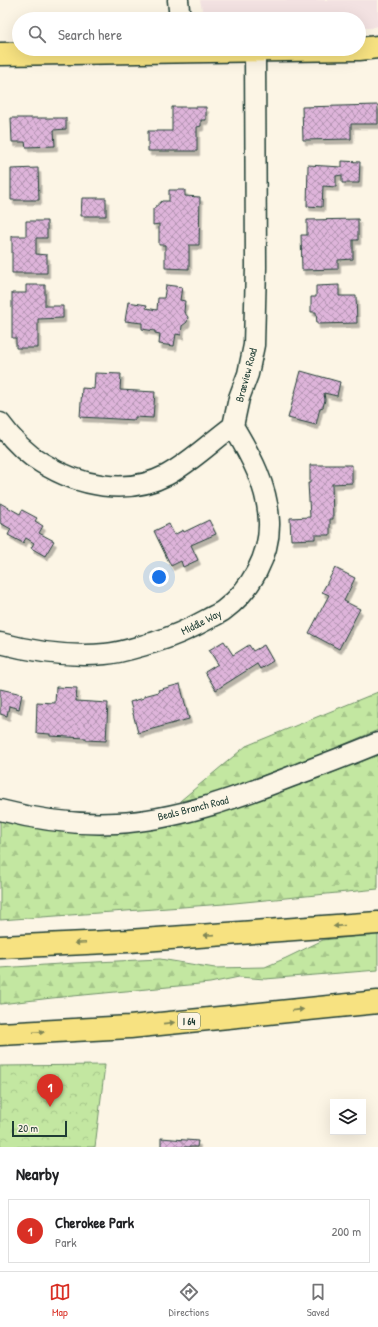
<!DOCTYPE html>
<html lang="en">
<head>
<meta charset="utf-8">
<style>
  body { margin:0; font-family:"Patrick Hand",sans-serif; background:#f6f6f6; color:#202124 }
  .controls { position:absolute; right:12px; bottom:12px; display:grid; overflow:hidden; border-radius:0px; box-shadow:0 4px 16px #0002 }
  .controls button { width:36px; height:36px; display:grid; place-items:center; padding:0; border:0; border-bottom:1px solid #e0e0e0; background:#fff; color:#202124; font:20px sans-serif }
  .scale { position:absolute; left:12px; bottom:10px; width:55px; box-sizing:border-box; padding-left:4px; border:2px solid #1f3d34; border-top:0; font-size:11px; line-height:14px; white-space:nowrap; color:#1f3d34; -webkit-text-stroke:3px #fcf5e5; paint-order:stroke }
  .you { position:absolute; left:159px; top:577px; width:14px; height:14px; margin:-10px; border:3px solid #fff; border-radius:50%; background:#1a73e8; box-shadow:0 0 0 6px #1a73e833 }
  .badge { display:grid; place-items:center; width:26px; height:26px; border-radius:50%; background:#d93025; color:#fff; font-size:13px; font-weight:700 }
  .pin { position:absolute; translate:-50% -33px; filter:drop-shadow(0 1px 2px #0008) }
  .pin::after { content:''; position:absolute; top:21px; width:14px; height:12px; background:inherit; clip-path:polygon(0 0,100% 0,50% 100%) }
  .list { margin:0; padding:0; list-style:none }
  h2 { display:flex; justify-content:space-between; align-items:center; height:52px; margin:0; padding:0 16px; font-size:17px }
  h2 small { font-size:13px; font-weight:400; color:#757577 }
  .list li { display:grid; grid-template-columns:26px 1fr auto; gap:12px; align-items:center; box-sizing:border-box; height:64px; margin:0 8px 8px; padding:0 8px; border:1px solid #e0e0e0; border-radius:0px }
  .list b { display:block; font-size:15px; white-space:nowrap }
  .list p { margin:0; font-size:13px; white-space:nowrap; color:#757577 }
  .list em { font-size:13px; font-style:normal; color:#757577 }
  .icon { flex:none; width:22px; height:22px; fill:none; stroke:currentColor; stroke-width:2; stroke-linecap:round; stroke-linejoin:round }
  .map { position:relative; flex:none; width:378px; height:1147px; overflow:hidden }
  .search { position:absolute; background:#fff; box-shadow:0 4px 16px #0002; left:12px; right:12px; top:12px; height:44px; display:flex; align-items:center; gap:10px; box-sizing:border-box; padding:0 14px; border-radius:22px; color:#757577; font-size:15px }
  .sheet { height:124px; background:#fff }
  nav { display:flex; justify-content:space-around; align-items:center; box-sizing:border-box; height:56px; border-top:1px solid #e0e0e0; background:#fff; font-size:11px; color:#757577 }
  nav a { display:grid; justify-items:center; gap:2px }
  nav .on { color:#d93025 }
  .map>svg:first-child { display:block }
</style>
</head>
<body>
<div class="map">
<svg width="378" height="1147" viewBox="0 0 378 1147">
  <defs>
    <pattern id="forest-firs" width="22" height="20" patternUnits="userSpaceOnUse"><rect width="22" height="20" fill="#c3e7a1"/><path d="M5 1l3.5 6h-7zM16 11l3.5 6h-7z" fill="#a7c78b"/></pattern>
    <pattern id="park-crowns" width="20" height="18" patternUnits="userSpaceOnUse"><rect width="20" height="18" fill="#c3e7a1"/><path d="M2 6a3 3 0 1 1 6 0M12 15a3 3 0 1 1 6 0" fill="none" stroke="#a7c78b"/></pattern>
    <pattern id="building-cross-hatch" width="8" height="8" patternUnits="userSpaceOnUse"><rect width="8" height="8" fill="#deb4da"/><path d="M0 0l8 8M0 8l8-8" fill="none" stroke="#b394b2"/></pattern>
    <filter id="shadow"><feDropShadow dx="2.5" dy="4.5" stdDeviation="0" flood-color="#0004"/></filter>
  </defs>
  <rect width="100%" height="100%" fill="#fcf5e5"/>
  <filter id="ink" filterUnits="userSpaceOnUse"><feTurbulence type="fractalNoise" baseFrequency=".025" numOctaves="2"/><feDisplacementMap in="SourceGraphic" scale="8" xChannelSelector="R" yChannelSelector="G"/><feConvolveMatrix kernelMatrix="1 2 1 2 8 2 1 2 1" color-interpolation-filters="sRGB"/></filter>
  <g filter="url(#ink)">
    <path fill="#f3e2e2" d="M200,0H378V26L371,28H359V19H204Z"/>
    <path fill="url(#forest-firs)" stroke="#71926a" d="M378,692V730L324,753L210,795L180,801L246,746Z
      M378,754V889L224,904L0,920V817L210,815L320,778Z
      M378,934V970L265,979L239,977L210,983L52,998L0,1004V968L75,963L160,959L215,968L265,967L286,958L323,940Z"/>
    <path fill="url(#park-crowns)" stroke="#71926a" d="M105,1065L95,1147H0V1066Z"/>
    <path fill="url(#building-cross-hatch)" stroke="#1f3d34" filter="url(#shadow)" d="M378,105V124H351V139L303,140L302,107Z
      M172,107H206V120H201V126L197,127V151H148V131H172Z
      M11,118H66V129L54,130L55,146L26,147L25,142H12Z
      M342,161L360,162L359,183H342V175L336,176V187L323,186L322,207L307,206L308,165L342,167Z
      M38,168L39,200H11V169Z
      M169,190H185V196L200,197L199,245H189V269L165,268V245H159V224L153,225V209L162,201H169Z
      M82,198H106V216H81Z
      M358,219V240H353V259L338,260V269L302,270L301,235H307V220Z
      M26,221H47V238H36V254L47,255V273H12V236H26Z
      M26,285H45V306H63V318L38,319V348H16V338H12V293H26Z
      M166,285L182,287L180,300L185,301L184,312L188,317L187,322L182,326L181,335L176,334L174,346L159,344L160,334L155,333V331L142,329V323L125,321L128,302L147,305L146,308L157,310L158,298H164Z
      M339,285V296H356L357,323L317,324L316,312H311V297H316V286Z
      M301,371L340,382L337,396L324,393L325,400L323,407L320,408L316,425L288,418Z
      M95,373L121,374L120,390L155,392L153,418L135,417V420L80,417L82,388L94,389Z
      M310,465H352V483L332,484L333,519H330V535H315V539L291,540L290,518L310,517L308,483H310Z
      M0,503L20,514L22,510L37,518L35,521L43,526L39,533L54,541L45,556L31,548L34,543L26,538L23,543L8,535L11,529L0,523Z
      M209,520L216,534L191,545L198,560L183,567L181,561L171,566L154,531L169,524L174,535L183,530L184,532Z
      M335,568L355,578L344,601L360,609L339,649L309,633L329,595L322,592Z
      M224,641L233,655L249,645L253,651L264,645L273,661L260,669L257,664L216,690L205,672L218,664L209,650Z
      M180,684L189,719L138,733L130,702L144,698V696L159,692L158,690Z
      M56,687L77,688L76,701L108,703L106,741L86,740V738L50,736V734L36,733L37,702L55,703Z
      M0,689L22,694L19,709L9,706L7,716L0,714Z
      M161,1138L198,1141L197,1147H161Z"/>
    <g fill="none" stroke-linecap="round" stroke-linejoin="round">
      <defs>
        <path id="street" d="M178,0L180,19
          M0,423C11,438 26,454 42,463C79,486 127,496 167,475C191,462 211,442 233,426L239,398L248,374L254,345L256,267L255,51
          M0,643C34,652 70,657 105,654C121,653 137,647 152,643C172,637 190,629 208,619C213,616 219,614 224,610C251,590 270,555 269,522C268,487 251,456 233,426
          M0,810C38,820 78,825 117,823C176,820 236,798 290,777C320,766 349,755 378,743"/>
        <path id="primary" d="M359,49L378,47
          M0,54L357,49"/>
        <path id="highway" d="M0,947L129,941L378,923
          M0,1034L130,1027L378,1002"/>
      </defs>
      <use href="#street" stroke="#1f3d34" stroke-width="23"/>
      <use href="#primary" stroke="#1f3d34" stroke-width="25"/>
      <use href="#highway" stroke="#1f3d34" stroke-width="25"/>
      <use href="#street" stroke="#fcf5e5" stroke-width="20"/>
      <use href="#primary" stroke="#f7e281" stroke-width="22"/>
      <use href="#highway" stroke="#f7e281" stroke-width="22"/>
    </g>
    <defs><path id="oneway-solid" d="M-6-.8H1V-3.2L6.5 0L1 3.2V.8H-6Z"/></defs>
    <g fill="#808757">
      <use href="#oneway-solid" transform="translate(339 926) rotate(175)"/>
      <use href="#oneway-solid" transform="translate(209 935) rotate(176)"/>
      <use href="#oneway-solid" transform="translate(80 943) rotate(177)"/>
      <use href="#oneway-solid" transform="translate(298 1010) rotate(-6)"/>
      <use href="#oneway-solid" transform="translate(169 1023) rotate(-6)"/>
      <use href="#oneway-solid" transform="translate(39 1032) rotate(-3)"/>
    </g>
  </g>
  <g text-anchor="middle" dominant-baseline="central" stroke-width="4" stroke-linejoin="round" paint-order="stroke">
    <rect fill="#fcf5e5" stroke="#617469" stroke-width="1" x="178" y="1013" width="22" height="16" rx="3"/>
    <g font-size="10" font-weight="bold" fill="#1f3d34">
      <text x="189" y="1021">I 64</text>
    </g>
    <g font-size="11" fill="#1f3d34" stroke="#fcf5e5">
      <text transform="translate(246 375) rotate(-75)">Braeview Road</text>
      <text transform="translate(201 622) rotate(-27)">Middle Way</text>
      <text transform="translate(193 808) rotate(-14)">Beals Branch Road</text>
    </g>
  </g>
</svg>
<div class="controls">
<button><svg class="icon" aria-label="layers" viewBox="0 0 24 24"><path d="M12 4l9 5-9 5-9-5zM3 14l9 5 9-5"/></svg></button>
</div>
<div class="scale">20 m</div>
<div class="you"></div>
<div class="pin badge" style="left:50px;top:1107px">1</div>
<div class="search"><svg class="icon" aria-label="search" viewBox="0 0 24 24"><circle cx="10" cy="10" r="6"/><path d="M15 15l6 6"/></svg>Search here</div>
</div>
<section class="sheet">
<h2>Nearby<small></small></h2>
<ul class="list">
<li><span class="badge">1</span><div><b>Cherokee Park</b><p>Park</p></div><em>200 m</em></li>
</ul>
</section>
<nav>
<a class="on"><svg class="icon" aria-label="map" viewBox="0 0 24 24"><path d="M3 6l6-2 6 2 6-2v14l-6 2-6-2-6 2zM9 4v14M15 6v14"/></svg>Map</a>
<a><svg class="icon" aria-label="directions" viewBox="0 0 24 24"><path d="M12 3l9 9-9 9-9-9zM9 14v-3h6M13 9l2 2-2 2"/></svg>Directions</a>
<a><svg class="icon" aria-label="saved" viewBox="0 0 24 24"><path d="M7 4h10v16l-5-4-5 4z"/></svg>Saved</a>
</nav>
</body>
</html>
